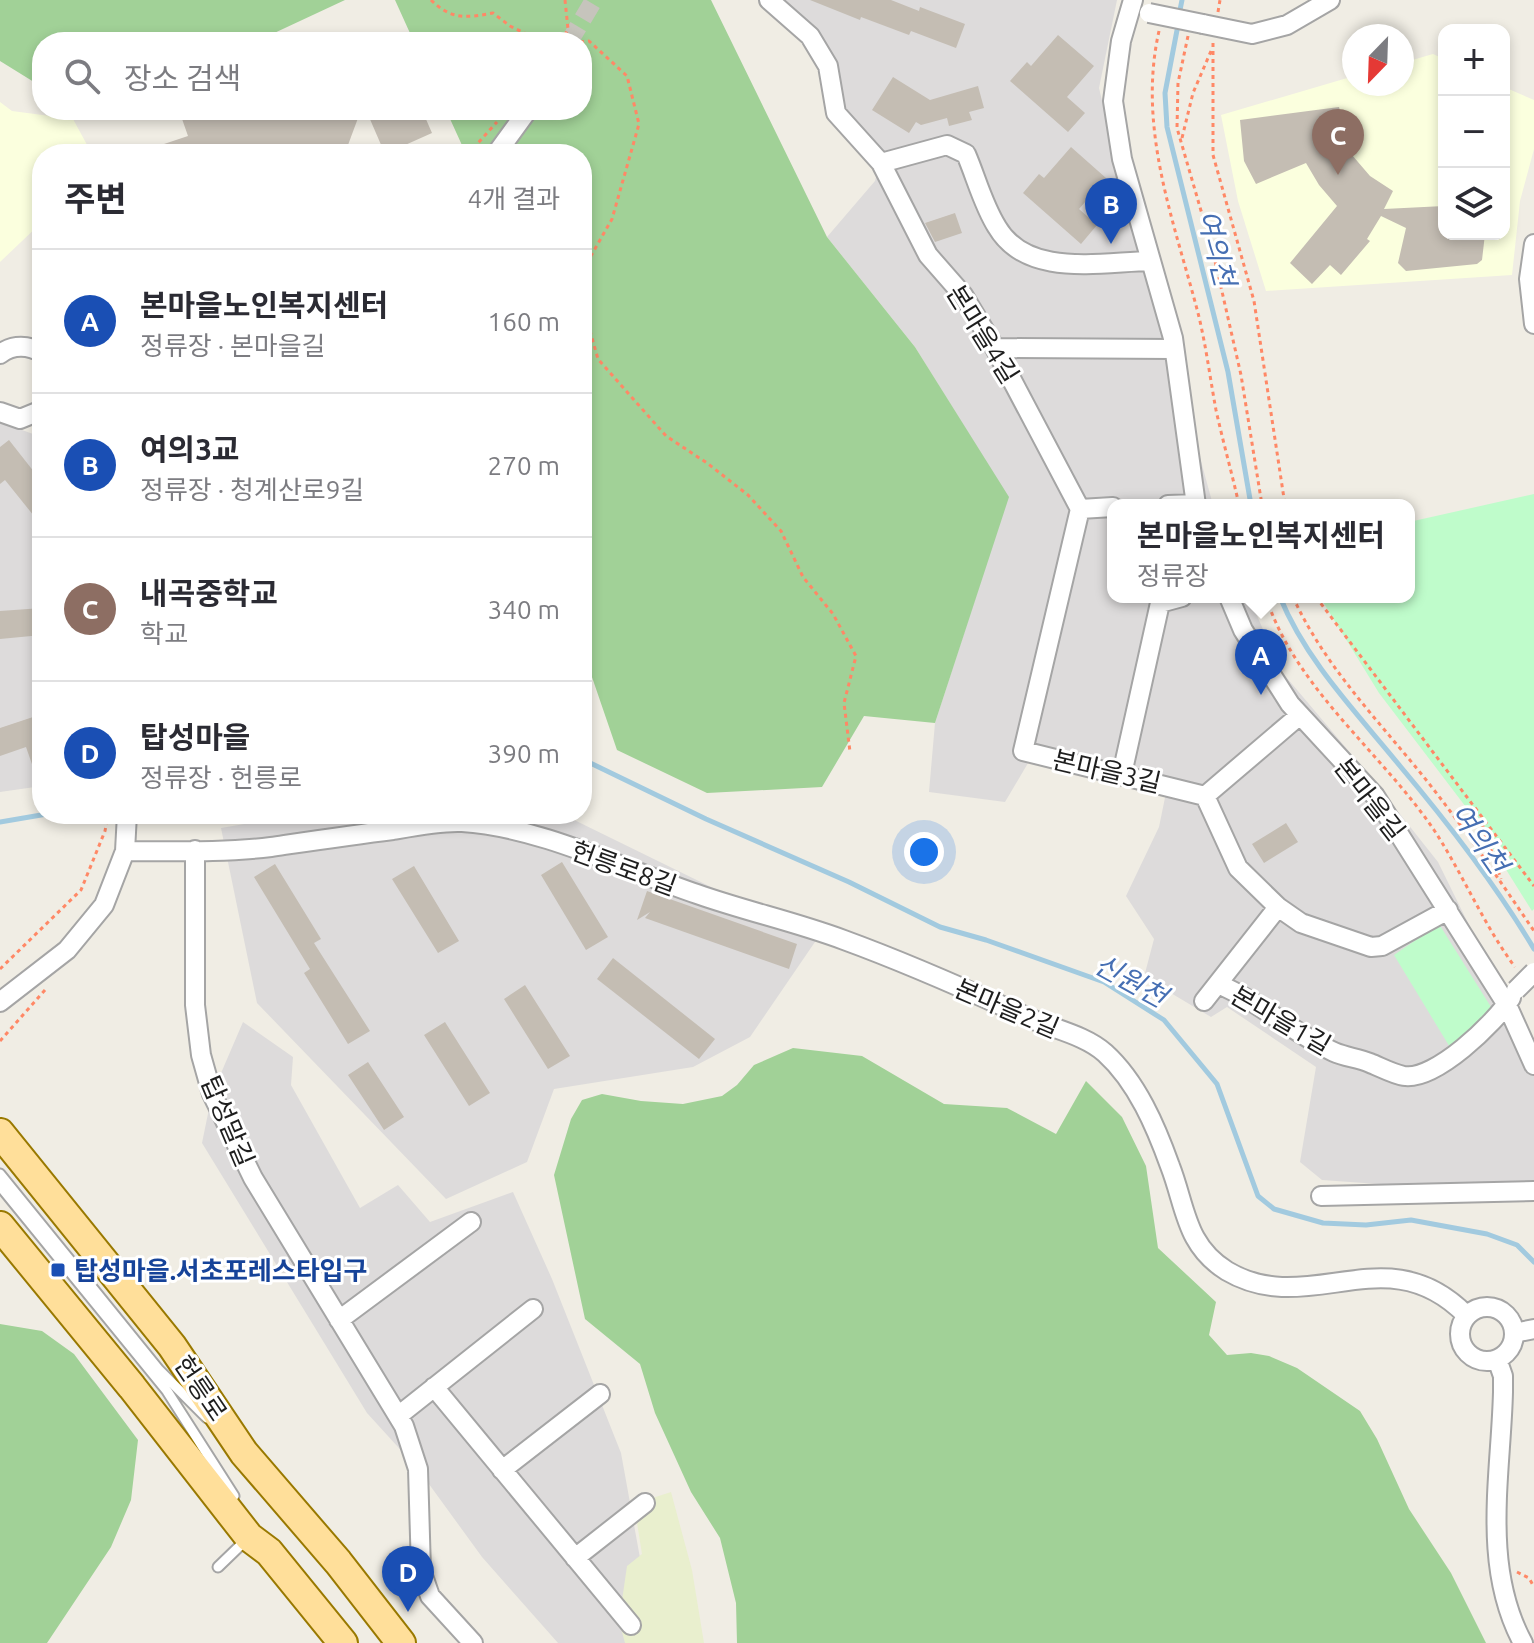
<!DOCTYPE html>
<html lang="ko">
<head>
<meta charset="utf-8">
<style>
  body { margin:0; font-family:Ubuntu,"Noto Sans KR",sans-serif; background:#f7f7f7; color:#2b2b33 }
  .controls { position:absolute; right:24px; top:24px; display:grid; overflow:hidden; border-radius:16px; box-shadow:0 4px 12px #0003 }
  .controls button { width:72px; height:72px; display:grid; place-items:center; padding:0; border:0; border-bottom:2px solid #e1e1e2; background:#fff; color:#2b2b33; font:40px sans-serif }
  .compass { position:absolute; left:1342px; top:24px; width:72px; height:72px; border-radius:50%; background:#fff; box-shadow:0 4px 12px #0003; rotate:203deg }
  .you { position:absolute; left:924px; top:852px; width:28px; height:28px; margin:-20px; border:6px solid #fff; border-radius:50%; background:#1a73e8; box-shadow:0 0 0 12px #1a73e833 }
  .badge { display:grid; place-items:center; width:52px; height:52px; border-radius:50%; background:#cd1900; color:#fff; font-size:26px; font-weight:700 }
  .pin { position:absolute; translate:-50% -66px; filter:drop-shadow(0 2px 4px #0008) }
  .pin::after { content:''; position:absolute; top:42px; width:28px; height:24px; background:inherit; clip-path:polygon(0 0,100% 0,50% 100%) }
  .popup { position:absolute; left:1107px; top:499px; width:308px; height:104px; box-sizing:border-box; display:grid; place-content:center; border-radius:16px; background:#fff; filter:drop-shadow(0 2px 6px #0005); font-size:26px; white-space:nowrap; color:#7c7c81 }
  .popup b { font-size:30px; color:#2b2b33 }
  .popup::after { content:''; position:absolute; left:50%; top:100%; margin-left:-16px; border:16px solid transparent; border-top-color:#fff }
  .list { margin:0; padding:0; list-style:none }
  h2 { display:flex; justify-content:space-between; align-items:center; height:104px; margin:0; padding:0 32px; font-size:34px }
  h2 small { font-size:26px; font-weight:400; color:#7c7c81 }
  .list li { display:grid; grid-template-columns:52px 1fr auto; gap:24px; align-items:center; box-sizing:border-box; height:144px; padding:0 32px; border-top:2px solid #e1e1e2 }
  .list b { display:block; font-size:30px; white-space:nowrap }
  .list p { margin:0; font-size:26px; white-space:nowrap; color:#7c7c81 }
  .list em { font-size:26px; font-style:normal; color:#7c7c81 }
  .icon { flex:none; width:44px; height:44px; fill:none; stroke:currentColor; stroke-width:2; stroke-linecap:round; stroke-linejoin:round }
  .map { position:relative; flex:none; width:1534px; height:1643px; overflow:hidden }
  .search { position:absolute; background:#fff; box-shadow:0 4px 12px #0003; left:32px; top:32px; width:560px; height:88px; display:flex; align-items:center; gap:20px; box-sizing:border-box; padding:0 28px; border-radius:32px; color:#7c7c81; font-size:30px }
  .panel { position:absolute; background:#fff; box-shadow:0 4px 12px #0003; left:32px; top:144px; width:560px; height:680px; border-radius:32px }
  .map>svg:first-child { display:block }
</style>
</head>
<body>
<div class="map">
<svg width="1534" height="1643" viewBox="0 0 1534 1643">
  <rect width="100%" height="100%" fill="#f0ede4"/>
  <path fill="#dddbdb" d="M785,0H1117L1099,88L1137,246L1149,271L1213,505H1113V597H1249L1281,671L1369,775L1438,862L1534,1057V1195L1322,1180L1300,1162L1316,1067L1227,1007L1211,1017L1144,977L1154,939L1126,896L1159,827L1168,783L1031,758L1005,802L929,792L935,723L1008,497L915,347L827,237L875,181L882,156L841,112L832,60Z
    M0,422L33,434L42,444V786L0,792Z
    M304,814H562L817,939L750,1037L693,1067L554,1089L527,1162L446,1199L257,1003L221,828Z
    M243,1022L293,1057L291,1085L360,1208L398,1185L430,1222L513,1192L552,1279L621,1453L644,1580L628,1643H558L482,1557L418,1469L367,1413L202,1143L212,1094Z"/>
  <path fill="#fbffde" d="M1433,54L1444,59V234H1504V87L1534,100V149L1520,201L1512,275L1266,291L1238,201L1221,115L1354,76V84H1402V63Z
    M0,102L12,111L73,119L92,154H42V222L0,262Z"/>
  <path fill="#e9efce" d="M671,1492L692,1570L704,1643H625L619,1621L627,1566L642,1554L634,1504Z"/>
  <path fill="#a1d197" d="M0,0H345L255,42H42V87L0,61Z
    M395,0H711L827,237L915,347L1009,497L935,723L864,716L822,787L707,793L617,750L582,648V154H466L446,110H582V42H414Z
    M793,1048L862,1056L944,1104L1007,1108L1056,1134L1086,1081L1122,1117L1146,1166L1158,1248L1216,1302L1209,1335L1227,1355L1251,1353L1269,1356L1297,1368L1360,1411L1377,1439L1409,1509L1451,1573L1486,1643H737L736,1603L720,1538L691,1492L655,1413L640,1364L585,1319L554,1175L571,1119L582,1100L602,1094L641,1101L683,1104L722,1096L737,1085L754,1065Z
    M0,1324L42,1331L74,1354L138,1440L131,1500L111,1547L47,1643H0Z"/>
  <path fill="#bffccb" d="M1534,494V909L1532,911L1472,815L1379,693L1320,597H1409V522Z
    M1439,924L1491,1007L1451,1049L1394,955Z"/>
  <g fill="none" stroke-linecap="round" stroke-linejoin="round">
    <path stroke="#a2cadf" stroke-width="5" d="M1179,15L1182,0
      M1178,25L1165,93L1167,127L1228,372L1251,505
      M1280,597C1306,661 1357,713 1400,766C1448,823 1496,885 1534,949
      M582,759L706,819L849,882L940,927L986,940L1104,982L1164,1020L1217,1084L1258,1196L1274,1209L1323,1223L1366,1225L1411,1220L1487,1234L1517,1245L1534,1262
      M0,822L47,814"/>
  </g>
  <path fill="#c4bdb3" d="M810,0H891L919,11L920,7L965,24L956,48L911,31L909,35L861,17L860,20Z
    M1058,35L1094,66L1067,97L1085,113L1068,132L1010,81L1027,62L1031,66Z
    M893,77L930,100L978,86L984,108L969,112L972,120L949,126L947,118L921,125L916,122L909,133L872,110Z
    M1339,107L1352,155L1370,176L1393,191L1384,209L1444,206V234H1485L1482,260L1477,264L1406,271L1398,263L1406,228L1381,216L1367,239L1370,241L1341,275L1330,265L1312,284L1290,263L1337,206L1319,185L1306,163L1256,184L1244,161L1240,120Z
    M197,110H361L348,145L339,154H140V152L188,136L181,116Z
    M366,110H422L432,133L385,154Z
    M1071,147L1106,178L1079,209L1097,225L1081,244L1023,193L1039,174L1044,178Z
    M955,213L962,233L935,242L925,223Z
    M9,440L42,482V526L5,480L0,484V447Z
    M42,608V635L0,639V611Z
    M42,714V787H40L26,747L0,756V728Z
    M1286,823L1298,842L1264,863L1252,844Z
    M562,862L608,937L586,950L541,875Z
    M275,864L321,939L314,943L370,1031L348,1044L304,973L310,969L254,877Z
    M414,866L459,941L438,953L392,879Z
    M647,891L797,944L789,969L645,918L650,912L637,920Z
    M613,958L715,1039L699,1059L597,979Z
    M525,985L570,1056L548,1069L504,999Z
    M445,1022L490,1093L469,1106L424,1035Z
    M368,1062L404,1117L384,1130L348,1075Z"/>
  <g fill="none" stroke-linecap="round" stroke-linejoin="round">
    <path stroke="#c6c4bc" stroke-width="18" stroke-dasharray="18 9" stroke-linecap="butt" d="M569,42L594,0"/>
    <defs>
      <path id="lane" d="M0,1174L159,1370L207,1418
        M0,1186L167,1391L234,1496
        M218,1567L247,1539"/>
      <path id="street" d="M769,0L810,36L828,66L836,113L881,163L928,255L963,295L995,348L1080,509
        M1133,0L1121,41L1113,101L1122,159L1173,338L1196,505
        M1203,24L1252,34L1287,25L1330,0
        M496,154L528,110
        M881,163L947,145L966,154C976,177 983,205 997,227C1027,278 1099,262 1150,261
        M1534,244L1529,279L1534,324
        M995,348L1173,349
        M0,354C13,344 29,345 42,353
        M0,412L20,419L42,410
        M1168,505L1196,504
        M1113,507L1080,509L1023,751L1205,796L1300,715
        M1229,597L1243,630L1290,704L1375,796L1507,1005L1534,1065
        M1122,774L1160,603L1182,597
        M1205,796L1238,868L1278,907L1301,923L1371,947L1382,946L1448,910
        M195,850V1005L201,1055L212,1094L253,1178L404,1426L418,1469L421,1570L430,1596L473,1643
        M125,851C173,851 223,853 271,847C312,841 352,835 393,830C415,826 440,821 462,822C541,827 623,869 697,894C745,911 796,922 844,940C907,963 968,990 1029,1018C1053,1029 1085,1035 1105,1053C1137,1082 1156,1127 1170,1166C1186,1207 1185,1245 1227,1271C1310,1320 1386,1234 1466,1315
        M1218,984C1260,1002 1293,1033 1334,1052C1345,1057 1358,1058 1370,1063C1380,1067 1393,1074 1404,1076C1435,1081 1495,1023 1511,998
        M1204,1001L1278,907
        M0,1002L67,950L104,905L125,851L127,814
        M1321,1196L1534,1191
        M1460 1334a27 27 0 1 1 54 0a27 27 0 1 1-54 0Z
        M339,1320L471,1222
        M1514,1333L1534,1329
        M1497,1359L1503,1376V1392C1501,1475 1481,1566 1523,1643
        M434,1387L631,1625
        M398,1416L533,1309
        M502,1470L600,1394
        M575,1558L645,1503"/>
      <path id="primary" d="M0,1133L172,1346L244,1453L338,1562L401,1643
        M0,1226L132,1387L249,1537L269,1552L343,1643"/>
    </defs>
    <use href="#lane" stroke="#a5a5a5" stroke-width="13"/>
    <use href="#street" stroke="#a5a5a5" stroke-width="22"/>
    <use href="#primary" stroke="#997900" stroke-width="32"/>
    <path stroke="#f86" stroke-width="3" stroke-dasharray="4 4" stroke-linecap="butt" d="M431,0C451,20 467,18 493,13L510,26L543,42
      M1218,12L1220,0
      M1159,31C1137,128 1174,221 1198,313C1206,345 1210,378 1216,410C1223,442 1232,473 1239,505
      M1188,36L1178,83L1177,128L1213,252L1241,375L1262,505
      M561,42L568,29L565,0
      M580,42L589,41L627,76L639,124L612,219L588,261L584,310L598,359L666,436L707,463L748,495L781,531L803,577L833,614L856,656L844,703L850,752
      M1213,43V155L1254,301L1285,505
      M1182,138L1193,93L1211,51
      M468,154L497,122
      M1266,597C1295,688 1381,752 1434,830C1463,874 1483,924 1515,967
      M1293,597C1324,665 1376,718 1423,776C1463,826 1498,878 1534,931
      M1316,597L1534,886
      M1480,818L1501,879
      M0,969L81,890L105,831L108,814
      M0,1041L45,990
      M1517,1572L1529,1578L1534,1587"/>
    <use href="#lane" stroke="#fff" stroke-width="9"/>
    <use href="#street" stroke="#fff" stroke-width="18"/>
    <use href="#primary" stroke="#ffdf9a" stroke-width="28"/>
    <defs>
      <path id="street-bridge" d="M1149,13L1203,24
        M1516,990L1534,972"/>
    </defs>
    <use href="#street-bridge" stroke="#a5a5a5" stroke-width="22" stroke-linecap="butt"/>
    <use href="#street-bridge" stroke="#fff" stroke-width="18"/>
  </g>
  <rect fill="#1a4fb4" stroke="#fff" stroke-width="3" x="50" y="1262" width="16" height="16" rx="4"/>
  <g text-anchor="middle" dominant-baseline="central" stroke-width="6" stroke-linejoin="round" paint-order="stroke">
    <g font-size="26" fill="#1e1e1e" stroke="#fff">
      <text transform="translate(983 334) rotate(58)">본마을4길</text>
      <text transform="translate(1107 771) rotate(13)">본마을3길</text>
      <text transform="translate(1370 799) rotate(52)">본마을길</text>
      <text transform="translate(624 868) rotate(20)">헌릉로8길</text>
      <text transform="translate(1007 1008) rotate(23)">본마을2길</text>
      <text transform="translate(1281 1020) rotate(30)">본마을1길</text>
      <text transform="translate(228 1121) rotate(67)">탑성말길</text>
      <text transform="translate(201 1388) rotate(56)">헌릉로</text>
    </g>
    <g font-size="26" font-weight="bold" fill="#164399" stroke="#fff" text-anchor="start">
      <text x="74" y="1270">탑성마을.서초포레스타입구</text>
    </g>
    <g font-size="28" font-style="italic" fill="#466fb3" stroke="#fff">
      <text transform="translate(1217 248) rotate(76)">여의천</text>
      <text transform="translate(1480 838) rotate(55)">여의천</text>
      <text transform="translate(1131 980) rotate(29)">신원천</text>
    </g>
  </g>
</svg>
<div class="controls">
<button>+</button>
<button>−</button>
<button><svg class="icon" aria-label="layers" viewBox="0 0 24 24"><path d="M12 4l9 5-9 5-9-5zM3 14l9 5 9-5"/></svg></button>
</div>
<svg class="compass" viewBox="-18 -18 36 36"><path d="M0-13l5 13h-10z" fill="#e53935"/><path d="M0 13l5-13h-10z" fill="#7c7c81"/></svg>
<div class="you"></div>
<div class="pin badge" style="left:1261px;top:695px;background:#1a4fb4">A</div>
<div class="popup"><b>본마을노인복지센터</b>정류장</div>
<div class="pin badge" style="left:1111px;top:244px;background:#1a4fb4">B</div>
<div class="pin badge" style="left:1338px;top:175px;background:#8d6e63">C</div>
<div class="pin badge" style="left:408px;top:1612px;background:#1a4fb4">D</div>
<div class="search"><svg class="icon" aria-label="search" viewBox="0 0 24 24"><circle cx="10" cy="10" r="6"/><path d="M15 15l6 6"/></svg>장소 검색</div>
<section class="panel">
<h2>주변<small>4개 결과</small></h2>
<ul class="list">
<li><span class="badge" style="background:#1a4fb4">A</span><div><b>본마을노인복지센터</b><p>정류장 · 본마을길</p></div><em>160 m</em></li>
<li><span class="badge" style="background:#1a4fb4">B</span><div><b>여의3교</b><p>정류장 · 청계산로9길</p></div><em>270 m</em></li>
<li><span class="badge" style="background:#8d6e63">C</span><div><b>내곡중학교</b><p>학교</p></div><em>340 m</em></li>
<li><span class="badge" style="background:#1a4fb4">D</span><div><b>탑성마을</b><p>정류장 · 헌릉로</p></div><em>390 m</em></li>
</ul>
</section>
</div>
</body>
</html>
